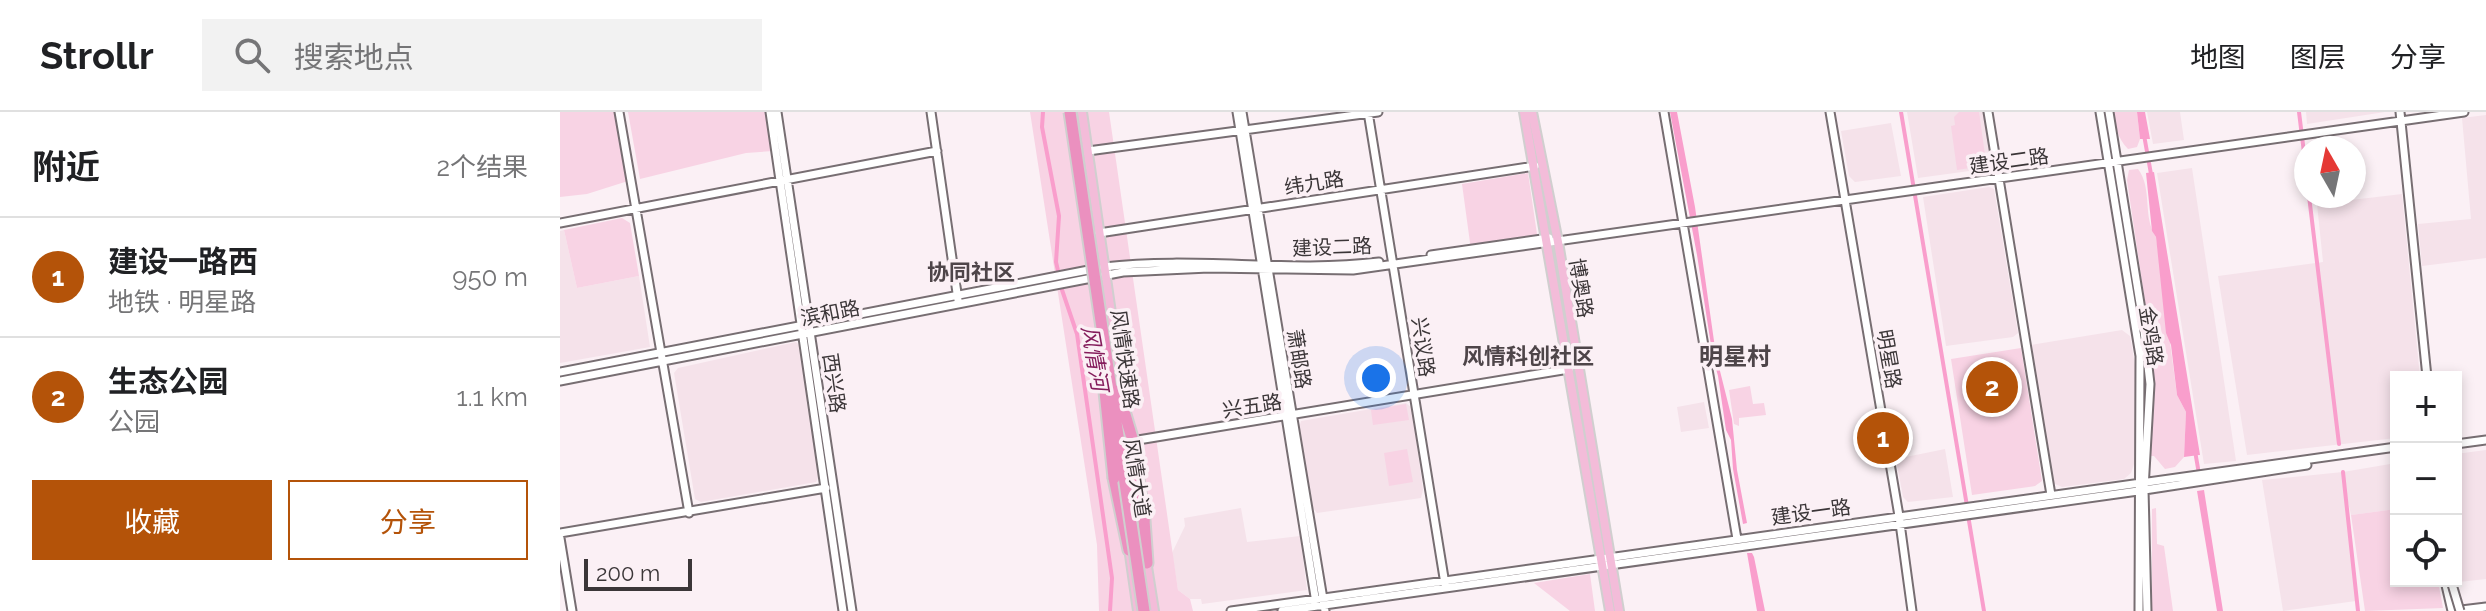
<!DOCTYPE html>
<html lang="zh">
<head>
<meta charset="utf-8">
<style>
  body { margin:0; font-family:Raleway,"Noto Sans SC",sans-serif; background:#f2f2f2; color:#202124 }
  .controls { position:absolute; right:24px; bottom:24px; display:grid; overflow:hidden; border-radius:0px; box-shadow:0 4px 12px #0003 }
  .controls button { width:72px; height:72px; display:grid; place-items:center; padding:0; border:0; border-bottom:2px solid #e0e0e0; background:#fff; color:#202124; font:40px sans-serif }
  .compass { position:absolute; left:1734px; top:24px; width:72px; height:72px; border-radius:50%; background:#fff; box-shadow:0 4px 12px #0003; rotate:351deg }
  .scale { position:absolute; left:24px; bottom:20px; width:108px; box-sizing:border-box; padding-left:8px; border:4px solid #3b3638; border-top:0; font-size:22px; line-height:28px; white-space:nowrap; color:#3b3638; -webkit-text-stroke:6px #fbf0f5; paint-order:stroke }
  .you { position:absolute; left:816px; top:266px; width:28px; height:28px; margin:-20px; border:6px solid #fff; border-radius:50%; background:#1a73e8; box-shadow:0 0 0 12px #1a73e833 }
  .badge { display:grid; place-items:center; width:52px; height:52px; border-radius:50%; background:#b45309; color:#fff; font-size:26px; font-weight:700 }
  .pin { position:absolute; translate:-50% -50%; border:4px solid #fff; box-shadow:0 2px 8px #0006 }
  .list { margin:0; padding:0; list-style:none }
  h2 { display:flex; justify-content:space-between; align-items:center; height:104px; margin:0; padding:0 32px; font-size:34px }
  h2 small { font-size:26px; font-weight:400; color:#757577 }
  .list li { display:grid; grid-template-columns:52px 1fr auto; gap:24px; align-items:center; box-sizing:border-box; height:120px; padding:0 32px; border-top:2px solid #e0e0e0 }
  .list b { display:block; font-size:30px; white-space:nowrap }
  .list p { margin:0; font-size:26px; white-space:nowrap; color:#757577 }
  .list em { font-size:26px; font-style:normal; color:#757577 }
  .actions { display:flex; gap:16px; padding:24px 32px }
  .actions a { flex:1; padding:18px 0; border:2px solid #b45309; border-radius:0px; text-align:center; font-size:28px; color:#b45309 }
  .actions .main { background:#b45309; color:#fff }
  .icon { flex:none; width:44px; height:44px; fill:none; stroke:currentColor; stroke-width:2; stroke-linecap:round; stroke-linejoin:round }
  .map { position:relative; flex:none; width:1926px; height:499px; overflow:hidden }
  header { display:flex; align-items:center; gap:48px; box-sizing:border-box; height:112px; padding:0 40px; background:#fff; border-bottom:2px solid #e0e0e0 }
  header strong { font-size:38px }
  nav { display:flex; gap:44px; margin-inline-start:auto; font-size:28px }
  .search { width:560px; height:72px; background:#f2f2f2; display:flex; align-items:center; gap:20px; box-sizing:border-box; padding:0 28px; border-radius:0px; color:#757577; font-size:30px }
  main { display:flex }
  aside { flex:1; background:#fff }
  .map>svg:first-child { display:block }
</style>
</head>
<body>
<header>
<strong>Strollr</strong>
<div class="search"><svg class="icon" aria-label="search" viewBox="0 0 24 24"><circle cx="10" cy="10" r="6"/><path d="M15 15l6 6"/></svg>搜索地点</div>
<nav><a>地图</a><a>图层</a><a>分享</a></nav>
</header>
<main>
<aside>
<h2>附近<small>2个结果</small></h2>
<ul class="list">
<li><span class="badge">1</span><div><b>建设一路西</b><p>地铁 · 明星路</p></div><em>950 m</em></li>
<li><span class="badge">2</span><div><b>生态公园</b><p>公园</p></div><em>1.1 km</em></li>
</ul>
<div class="actions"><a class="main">收藏</a><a>分享</a></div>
</aside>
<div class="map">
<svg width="1926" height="499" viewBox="0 0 1926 499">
  <rect width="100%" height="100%" fill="#fbf0f5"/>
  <path fill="#f5e2ea" d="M1347,0H1425L1433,49L1424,57L1358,66Z
    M1587,0H1620L1624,28L1593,32Z
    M1746,0H1825L1747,12Z
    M1926,3V146L1862,154L1858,112L1911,107L1902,6Z
    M1331,11L1341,64L1295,70L1289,64L1281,19Z
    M1632,56L1676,349L1644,352L1597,61Z
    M1429,75L1434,77L1458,221L1453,225L1386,234L1363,85Z
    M1842,82L1860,265H1836V326L1687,343L1658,164L1763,150L1757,92Z
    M4,118L17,176L79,164L90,235L0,251V119Z
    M1562,218L1570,224L1575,253L1574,352L1571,361L1564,367L1502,375L1493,371L1471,233Z
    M236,230L242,236L260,362L256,370L141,390L135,387L114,261L118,256Z
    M1144,290L1149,316L1121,320L1117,295Z
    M846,291L852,296L863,378L861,386L757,401L753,396L739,316L741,309Z
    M1385,337L1393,385L1348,390L1343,385L1336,347Z
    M1926,338V467L1899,470L1896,444V342Z
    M1836,351V397L1791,403L1784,373L1796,489L1723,499L1702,368L1783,360Z
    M681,396L687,430L740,424L747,478L642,492L641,487H630L618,478L612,441L625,414L624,406Z"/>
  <path fill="#f8d3e4" d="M0,0H56L68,69L27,82L0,85Z
    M68,0H206L213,39L186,41L80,67Z
    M470,0H549L618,478L630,487L633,499H539L537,433Z
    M1399,0H1419L1425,43L1423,54L1397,58L1391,14L1395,13L1394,5Z
    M1554,0H1577L1580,27L1577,35L1568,37C1557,26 1556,14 1554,0Z
    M1578,57C1593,77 1582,104 1596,125L1617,283L1626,300L1624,345L1615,355L1605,357L1594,344H1591L1593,260L1590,222L1600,220L1596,196L1586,197L1567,68L1569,58Z
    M968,61L978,129L911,138L902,72Z
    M62,106L70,111L79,164L17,176L4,118Z
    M1461,236L1482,369L1475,374L1412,383L1391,247Z
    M1190,274L1193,292L1204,291L1206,303L1179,306V314L1174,312L1169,278Z
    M846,292L849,308L813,313L811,298Z
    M847,337L853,370L829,374L824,341Z
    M1596,396L1597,432L1604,434L1613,499H1592V397Z
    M1836,397V469H1878L1883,496L1805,499L1791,403Z
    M1030,462L1035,499H1010L974,471Z"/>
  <path fill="#f99ecc" d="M1110,0H1117L1135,95L1156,243L1172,307L1177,358L1187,411L1183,412L1173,357L1171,328L1166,318L1158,264L1153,246L1137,143Z
    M1577,0H1585L1590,27H1580Z
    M1594,60L1640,343H1639L1624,345L1626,300L1617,283L1611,233L1606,221L1596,125L1592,119L1586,61Z
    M1644,378L1663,499H1657L1637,379Z
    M1187,441H1192L1194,445L1205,499H1197Z"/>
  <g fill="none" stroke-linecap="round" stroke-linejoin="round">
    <path stroke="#f99ecc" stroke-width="4" d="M483,0L482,15L499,104L496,150L499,163
      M1341,0L1407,394
      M1739,0L1746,57
      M1584,23L1591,62
      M1749,84L1779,332
      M500,172L517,222L552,466L550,499
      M1635,339L1639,362
      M1783,360L1798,499
      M1408,403L1424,499"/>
    <defs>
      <path id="secondary" d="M59,0L129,401
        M210,0L283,499
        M217,0L292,499
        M371,0L398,188
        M677,0L756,491
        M682,0L765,499
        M808,0L885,472
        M1104,0L1177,427
        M1270,0L1339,404L1352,499
        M1428,0L1491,383
        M1540,0L1580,244L1579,499
        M1549,0L1583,210L1590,272L1584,377L1587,499
        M1840,0L1867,265
        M528,39L818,0
        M0,111L377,39
        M539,121L975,54
        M871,143L989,126
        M0,260L544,155C636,144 727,161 819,150
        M0,269L563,160L649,156L793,158L1904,0
        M572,329L1009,257
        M1896,332L1926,328
        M0,421L266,376
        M0,426L12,499
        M1885,469L1892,499
        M671,499L1836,335
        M722,499L1578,379L1747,353
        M1893,499L1926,495"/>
      <path id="primary" d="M522,0L563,284
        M964,0L1050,499
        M972,0L998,130L1059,499
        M569,436L578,499
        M586,448L594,499"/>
      <path id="highway" d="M554,366L569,438
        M584,408L587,451"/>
    </defs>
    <use href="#secondary" stroke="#776e72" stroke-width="11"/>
    <use href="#primary" stroke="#d0cfcf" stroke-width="12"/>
    <use href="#highway" stroke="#d0cfcf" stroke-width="15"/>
    <use href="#secondary" stroke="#fff" stroke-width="7"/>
    <use href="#primary" stroke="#f3bcd9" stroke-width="8"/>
    <use href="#highway" stroke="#eb90bf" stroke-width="11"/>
    <defs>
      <path id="secondary-bridge" d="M1891,469L1900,499"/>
      <path id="highway-bridge" d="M510,0L584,499
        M544,270L554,366
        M558,279L572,326L584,408"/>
    </defs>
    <use href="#secondary-bridge" stroke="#776e72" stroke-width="11" stroke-linecap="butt"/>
    <use href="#highway-bridge" stroke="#d0cfcf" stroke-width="15" stroke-linecap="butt"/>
    <use href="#secondary-bridge" stroke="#fff" stroke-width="7"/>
    <use href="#highway-bridge" stroke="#eb90bf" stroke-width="11"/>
  </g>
  <g text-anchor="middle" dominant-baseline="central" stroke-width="7" stroke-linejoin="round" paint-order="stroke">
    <g font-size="20" fill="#3b3638" stroke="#fbf0f5">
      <text transform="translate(1449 49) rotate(-8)">建设二路</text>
      <text transform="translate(754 71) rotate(-9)">纬九路</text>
      <text transform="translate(772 135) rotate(-2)">建设二路</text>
      <text transform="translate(1021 176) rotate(81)">博奥路</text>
      <text transform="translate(270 201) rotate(-11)">滨和路</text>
      <text transform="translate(1591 224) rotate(81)">金鸡路</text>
      <text transform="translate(863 235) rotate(82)">兴议路</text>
      <text transform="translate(565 247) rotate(82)">风情快速路</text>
      <text transform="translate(739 247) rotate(81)">萧邮路</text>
      <text transform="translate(1329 247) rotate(80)">明星路</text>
      <text transform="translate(274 271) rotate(82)">西兴路</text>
      <text transform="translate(692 294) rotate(-9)">兴五路</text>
      <text transform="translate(577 366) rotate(81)">风情大道</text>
      <text transform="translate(1251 400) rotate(-8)">建设一路</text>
    </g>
    <g font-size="22" font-weight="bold" fill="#4e4549" stroke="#fbf0f5">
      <text x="411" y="160">协同社区</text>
      <text x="968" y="244">风情科创社区</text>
    </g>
    <g font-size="22" font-style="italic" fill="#851d5c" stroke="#fbf0f5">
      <text transform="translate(535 246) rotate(80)">风情河</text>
    </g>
    <g font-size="24" font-weight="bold" fill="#4e4549" stroke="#fbf0f5">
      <text x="1175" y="244">明星村</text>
    </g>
  </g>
</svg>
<div class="controls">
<button>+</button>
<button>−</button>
<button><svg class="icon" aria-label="locate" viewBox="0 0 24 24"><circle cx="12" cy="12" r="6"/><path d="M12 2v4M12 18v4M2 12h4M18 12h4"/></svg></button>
</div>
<svg class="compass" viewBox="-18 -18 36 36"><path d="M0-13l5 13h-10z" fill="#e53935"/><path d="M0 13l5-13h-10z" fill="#757577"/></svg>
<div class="scale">200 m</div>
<div class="you"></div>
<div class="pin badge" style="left:1323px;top:326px">1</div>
<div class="pin badge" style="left:1432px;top:275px">2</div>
</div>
</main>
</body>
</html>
